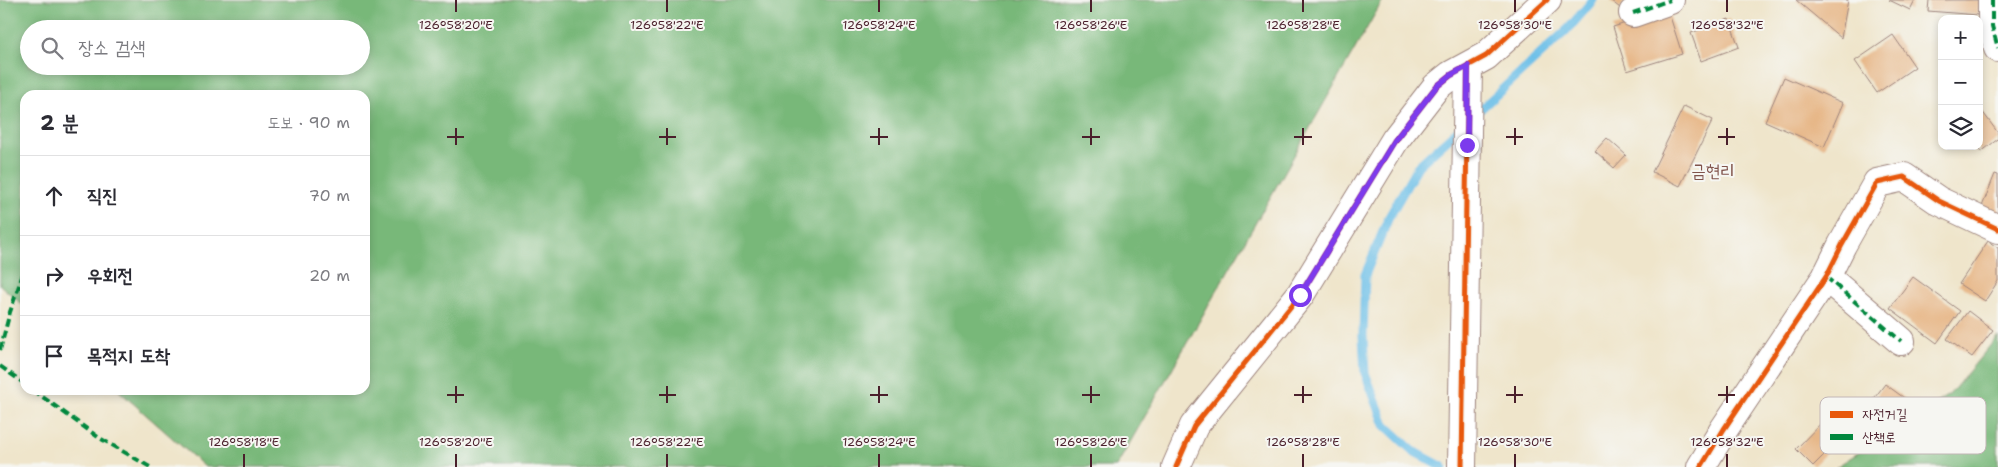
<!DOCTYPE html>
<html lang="ko">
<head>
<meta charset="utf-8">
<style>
  body { margin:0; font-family:"Shantell Sans","Poor Story",sans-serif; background:#f2f2f3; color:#2b2b33 }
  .controls { position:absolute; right:15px; top:15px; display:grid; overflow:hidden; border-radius:10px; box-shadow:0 2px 8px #0003 }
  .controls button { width:45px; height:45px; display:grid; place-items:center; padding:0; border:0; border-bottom:1px solid #e1e1e2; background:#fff; color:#2b2b33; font:25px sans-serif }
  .stop { position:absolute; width:15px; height:15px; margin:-11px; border:4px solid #7c3aed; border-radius:50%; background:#fff }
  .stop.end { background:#7c3aed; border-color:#fff; box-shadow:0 1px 5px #0008 }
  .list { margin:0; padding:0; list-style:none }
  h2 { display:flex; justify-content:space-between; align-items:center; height:65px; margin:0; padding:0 20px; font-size:21px }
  h2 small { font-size:16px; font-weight:400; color:#7c7c81 }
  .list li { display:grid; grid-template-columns:32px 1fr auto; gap:15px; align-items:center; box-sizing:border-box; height:80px; padding:0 20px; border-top:1px solid #e1e1e2 }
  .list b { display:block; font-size:19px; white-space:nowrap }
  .list em { font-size:16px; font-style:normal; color:#7c7c81 }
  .icon { flex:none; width:28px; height:28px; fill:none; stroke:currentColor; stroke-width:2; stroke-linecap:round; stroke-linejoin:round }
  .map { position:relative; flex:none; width:1998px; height:467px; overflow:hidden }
  .search { position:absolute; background:#fff; box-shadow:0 2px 8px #0003; left:20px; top:20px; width:350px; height:55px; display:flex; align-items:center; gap:12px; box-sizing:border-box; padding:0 18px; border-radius:28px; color:#7c7c81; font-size:19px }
  .panel { position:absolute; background:#fff; box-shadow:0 2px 8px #0003; left:20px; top:90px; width:350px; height:305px; border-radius:15px }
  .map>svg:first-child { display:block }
</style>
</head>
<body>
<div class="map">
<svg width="1998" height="467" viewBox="0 0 1998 467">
  <rect width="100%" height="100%" fill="#f6f6f2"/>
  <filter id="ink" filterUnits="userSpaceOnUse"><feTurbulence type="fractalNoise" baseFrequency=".02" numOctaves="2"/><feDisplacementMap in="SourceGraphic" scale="10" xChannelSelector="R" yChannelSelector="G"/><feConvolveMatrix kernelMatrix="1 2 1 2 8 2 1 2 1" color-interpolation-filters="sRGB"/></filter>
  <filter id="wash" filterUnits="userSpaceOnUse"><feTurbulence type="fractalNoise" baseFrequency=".0096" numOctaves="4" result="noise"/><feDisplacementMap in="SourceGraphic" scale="20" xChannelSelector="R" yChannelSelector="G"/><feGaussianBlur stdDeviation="1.12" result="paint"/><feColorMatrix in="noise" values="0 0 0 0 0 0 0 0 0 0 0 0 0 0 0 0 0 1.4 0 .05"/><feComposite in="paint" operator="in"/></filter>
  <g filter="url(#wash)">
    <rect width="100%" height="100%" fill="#efe5cb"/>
    <path fill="#78b879" stroke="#616c52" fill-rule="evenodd" d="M0,0H1383L1116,467H205L118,390H365V95H25V307L0,285ZM29,29H361V66H29Z
      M1998,336V467H1836L1950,394Z"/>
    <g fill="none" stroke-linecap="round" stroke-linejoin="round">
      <path stroke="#6cbfe8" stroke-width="9" d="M1472,117L1569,28L1593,0
        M1443,467L1413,451L1385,425L1365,373L1363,336L1365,275L1389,217L1418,166L1462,126"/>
    </g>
    <g id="blocks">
      <path fill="#e7b788" d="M1610,0H1626L1620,8Z
        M1796,0H1848L1841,38Z
        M1889,0H1915L1910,10Z
        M1929,0H1979L1978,15L1928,11Z
        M1668,10L1682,54L1627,71L1613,27Z
        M1729,19L1739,47L1701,61L1691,33Z
        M1893,35L1915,67L1877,93L1855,61Z
        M1784,77L1843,103L1824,147L1765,121Z
        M1684,106L1713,120L1680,186L1652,172Z
        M1979,107L1998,133V139L1981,152L1977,146H1979Z
        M1607,138L1626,155L1614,168L1595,151Z
        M1995,174L1998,175V216L1981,209Z
        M1988,241L1998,248V281L1985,301L1959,284Z
        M1913,277L1960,311L1937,343L1890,308Z
        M1968,311L1993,330L1972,357L1947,339Z
        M1885,384L1907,400L1882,433L1860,417Z
        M1828,416L1845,434L1813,466L1796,449Z"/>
    </g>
  </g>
  <g filter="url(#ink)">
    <use href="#blocks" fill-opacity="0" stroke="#9c827b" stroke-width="1"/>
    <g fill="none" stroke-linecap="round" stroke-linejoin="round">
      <defs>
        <path id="minor" d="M1992,0V26L1998,48
          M1633,13L1670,0
          M1826,277L1901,341
          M1176,467L1194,426L1300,295L1395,140L1436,87L1451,75L1486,56L1547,0
          M1462,467L1468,66
          M1701,467L1724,429L1826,277L1842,245L1877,183L1904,177L1939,201L1998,229"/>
      </defs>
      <use href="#minor" stroke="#9c827b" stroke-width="30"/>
      <use href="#minor" stroke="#fff" stroke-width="28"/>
      <path stroke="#00873e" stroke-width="4" stroke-dasharray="8 4" stroke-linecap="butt" d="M1992,0V26L1998,48
        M1633,13L1670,0
        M1826,277L1901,341
        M0,350L10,312L25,268
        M0,366L25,384
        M33,390L98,437L150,467"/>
      <defs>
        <path id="cycleway" d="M1176,467L1194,426L1300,295L1395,140L1436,87L1451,75L1486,56L1547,0
          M1462,467L1468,66
          M1701,467L1724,429L1826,277L1842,245L1877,183L1904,177L1939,201L1998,229"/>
      </defs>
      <use href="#cycleway" stroke="#f6f6f2" stroke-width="8"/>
      <use href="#cycleway" stroke="#e8590c" stroke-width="5"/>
    </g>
  </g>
  <g fill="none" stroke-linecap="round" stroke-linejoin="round" filter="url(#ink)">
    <path stroke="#7c3aed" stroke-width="6" d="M1300,295L1395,140L1436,87L1451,75L1468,66L1467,145"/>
  </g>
  <path fill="none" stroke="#4a1f2b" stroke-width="2" d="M456,0V12M667,0V12M879,0V12M1091,0V12M1303,0V12M1515,0V12M1727,0V12M456,128V145M667,128V145M879,128V145M1091,128V145M1303,128V145M1515,128V145M1727,128V145M447,137H464M659,137H676M870,137H888M1082,137H1100M1294,137H1312M1506,137H1523M1718,137H1735M456,386V403M667,386V403M879,386V403M1091,386V403M1303,386V403M1515,386V403M1727,386V403M447,395H464M659,395H676M870,395H888M1082,395H1100M1294,395H1312M1506,395H1523M1718,395H1735M244,454V467M456,454V467M667,454V467M879,454V467M1091,454V467M1303,454V467M1515,454V467M1727,454V467"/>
  <g text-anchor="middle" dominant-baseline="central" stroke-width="4" stroke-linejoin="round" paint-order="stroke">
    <g font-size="18" fill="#81544c" stroke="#f6f6f2">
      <text x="1713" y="171">금현리</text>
    </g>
  </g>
  <rect x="1820" y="397" width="166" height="57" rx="8" fill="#f6f6f2" stroke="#c2b6b6" stroke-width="1"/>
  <rect x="1830" y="411" width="23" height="7" fill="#e8590c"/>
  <rect x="1830" y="434" width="23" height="6" fill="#00873e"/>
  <g font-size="14" fill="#4a1f2b">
    <text x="1862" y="419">자전거길</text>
    <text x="1862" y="442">산책로</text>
  </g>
  <g font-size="12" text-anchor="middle" fill="#4a1f2b" stroke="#f6f6f2" stroke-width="4" stroke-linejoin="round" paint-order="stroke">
    <text x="456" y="29">126°58'20"E</text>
    <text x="667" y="29">126°58'22"E</text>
    <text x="879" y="29">126°58'24"E</text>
    <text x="1091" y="29">126°58'26"E</text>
    <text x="1303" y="29">126°58'28"E</text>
    <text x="1515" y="29">126°58'30"E</text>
    <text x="1727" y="29">126°58'32"E</text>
    <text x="244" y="446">126°58'18"E</text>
    <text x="456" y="446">126°58'20"E</text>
    <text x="667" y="446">126°58'22"E</text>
    <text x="879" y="446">126°58'24"E</text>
    <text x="1091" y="446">126°58'26"E</text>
    <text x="1303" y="446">126°58'28"E</text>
    <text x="1515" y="446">126°58'30"E</text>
    <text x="1727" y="446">126°58'32"E</text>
  </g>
</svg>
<div class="controls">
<button>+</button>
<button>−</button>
<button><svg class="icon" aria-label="layers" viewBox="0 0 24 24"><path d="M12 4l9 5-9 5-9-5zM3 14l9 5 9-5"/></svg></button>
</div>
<div class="stop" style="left:1300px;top:295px"></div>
<div class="stop end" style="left:1467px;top:145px"></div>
<div class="search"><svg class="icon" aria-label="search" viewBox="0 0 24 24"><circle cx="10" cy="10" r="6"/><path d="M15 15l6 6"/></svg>장소 검색</div>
<section class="panel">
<h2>2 분<small>도보 · 90 m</small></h2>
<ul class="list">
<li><svg class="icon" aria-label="ahead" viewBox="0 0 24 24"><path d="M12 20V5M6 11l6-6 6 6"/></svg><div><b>직진</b></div><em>70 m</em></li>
<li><svg class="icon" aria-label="right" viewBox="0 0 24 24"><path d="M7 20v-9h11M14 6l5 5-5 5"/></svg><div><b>우회전</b></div><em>20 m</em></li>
<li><svg class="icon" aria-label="arrive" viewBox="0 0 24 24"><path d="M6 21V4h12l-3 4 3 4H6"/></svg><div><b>목적지 도착</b></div></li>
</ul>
</section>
</div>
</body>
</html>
